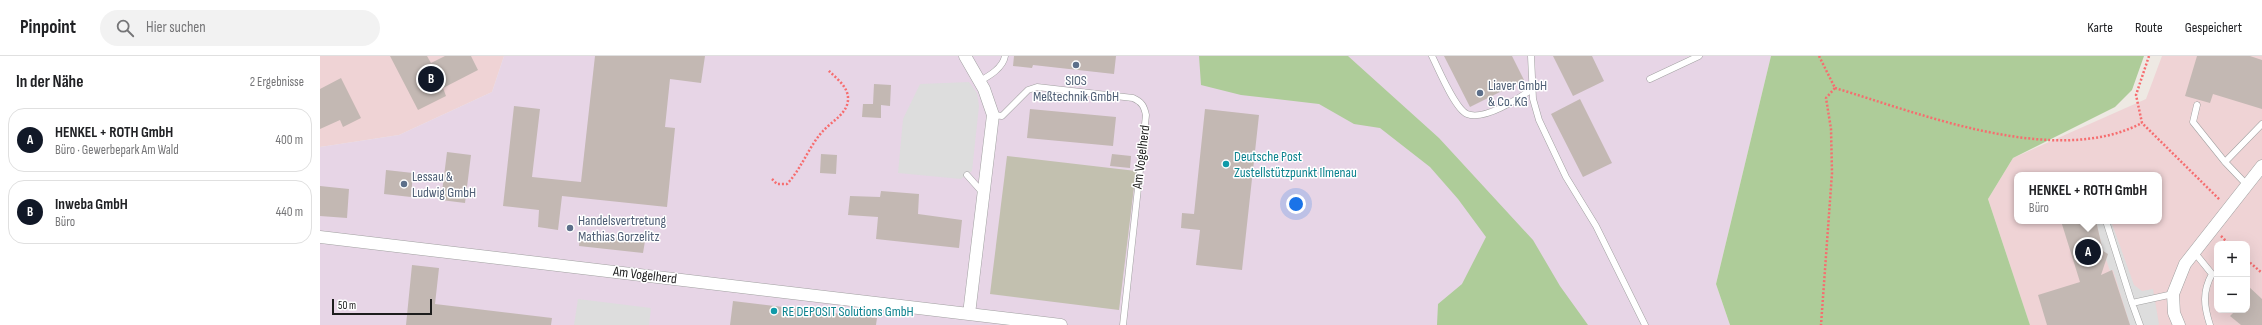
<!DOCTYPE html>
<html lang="de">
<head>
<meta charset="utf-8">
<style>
  body { margin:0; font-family:"Sofia Sans Condensed",sans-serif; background:#f2f2f2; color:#202124 }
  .controls { position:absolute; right:12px; bottom:12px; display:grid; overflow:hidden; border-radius:8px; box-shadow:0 4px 16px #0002 }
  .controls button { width:36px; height:36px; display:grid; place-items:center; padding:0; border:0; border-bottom:1px solid #e0e0e0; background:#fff; color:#202124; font:20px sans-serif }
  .scale { position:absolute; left:12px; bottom:10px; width:100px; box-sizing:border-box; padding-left:4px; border:2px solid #1d1d1d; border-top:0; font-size:11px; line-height:14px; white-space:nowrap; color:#1d1d1d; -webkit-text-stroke:3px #fff; paint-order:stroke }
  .you { position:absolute; left:976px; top:148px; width:14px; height:14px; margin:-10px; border:3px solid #fff; border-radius:50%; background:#1a73e8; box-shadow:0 0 0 6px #1a73e833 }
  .badge { display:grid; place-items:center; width:26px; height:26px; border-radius:50%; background:#111827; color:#fff; font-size:13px; font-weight:700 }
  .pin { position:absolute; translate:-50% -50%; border:2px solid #fff; box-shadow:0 1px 4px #0006 }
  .popup { position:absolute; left:1694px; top:116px; width:148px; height:52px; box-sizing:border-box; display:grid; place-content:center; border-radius:8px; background:#fff; filter:drop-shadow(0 1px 3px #0005); font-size:13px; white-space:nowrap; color:#757577 }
  .popup b { font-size:15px; color:#202124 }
  .popup::after { content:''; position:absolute; left:50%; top:100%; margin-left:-8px; border:8px solid transparent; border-top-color:#fff }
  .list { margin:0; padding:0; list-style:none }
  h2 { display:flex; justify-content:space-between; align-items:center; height:52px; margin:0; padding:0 16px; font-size:17px }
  h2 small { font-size:13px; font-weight:400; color:#757577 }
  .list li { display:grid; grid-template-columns:26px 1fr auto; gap:12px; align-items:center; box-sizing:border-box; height:64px; margin:0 8px 8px; padding:0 8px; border:1px solid #e0e0e0; border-radius:16px }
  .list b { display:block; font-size:15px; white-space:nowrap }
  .list p { margin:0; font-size:13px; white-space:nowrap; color:#757577 }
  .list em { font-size:13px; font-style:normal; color:#757577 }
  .icon { flex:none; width:22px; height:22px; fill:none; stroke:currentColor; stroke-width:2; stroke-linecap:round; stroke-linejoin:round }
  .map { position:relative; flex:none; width:1942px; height:269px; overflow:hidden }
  header { display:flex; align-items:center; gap:24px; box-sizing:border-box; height:56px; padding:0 20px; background:#fff; border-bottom:1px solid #e0e0e0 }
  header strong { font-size:19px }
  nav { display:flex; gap:22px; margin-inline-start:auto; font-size:14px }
  .search { width:280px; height:36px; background:#f2f2f2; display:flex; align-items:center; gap:10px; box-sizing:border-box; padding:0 14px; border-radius:22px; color:#757577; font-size:15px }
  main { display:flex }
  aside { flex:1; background:#fff }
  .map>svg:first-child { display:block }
</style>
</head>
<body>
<header>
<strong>Pinpoint</strong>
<div class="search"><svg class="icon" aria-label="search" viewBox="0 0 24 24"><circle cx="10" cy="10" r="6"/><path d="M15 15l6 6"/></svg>Hier suchen</div>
<nav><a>Karte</a><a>Route</a><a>Gespeichert</a></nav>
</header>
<main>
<aside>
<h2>In der Nähe<small>2 Ergebnisse</small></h2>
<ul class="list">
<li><span class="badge">A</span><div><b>HENKEL + ROTH GmbH</b><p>Büro · Gewerbepark Am Wald</p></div><em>400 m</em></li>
<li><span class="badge">B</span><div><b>Inweba GmbH</b><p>Büro</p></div><em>440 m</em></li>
</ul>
</aside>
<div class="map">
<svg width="1942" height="269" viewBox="0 0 1942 269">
  <rect width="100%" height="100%" fill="#eee9e3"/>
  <path fill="#efd3d5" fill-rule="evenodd" d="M0,0H184L172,36L79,79L0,91Z
    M1842,0H1942V269H1710L1668,143L1693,102L1826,43ZM1697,119H1839V165H1697ZM1897,188H1927V254H1897Z"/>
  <path fill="#e7d5e6" d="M184,0H1451L1396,228L1410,269H0V91L79,79L172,36Z"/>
  <path fill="#c2c0af" d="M687,100L816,115L799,254L670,238Z"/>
  <path fill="#aecc99" d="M879,0H1028L1119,82L1213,184L1240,230L1268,269H1117L1118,248L1142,228L1166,181L1138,143L1110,111L1060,72L1034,68L999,48L921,39L881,29Z
    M1451,0H1824L1812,34L1795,51L1693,102L1668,143L1710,269H1410L1396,228Z"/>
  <path fill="#ddd" d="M649,26L657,37L659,50L652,115L641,123L578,117L583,63L600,28Z
    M1776,165H1791L1814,229L1822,235L1833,233L1839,268L1838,269H1810L1793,214L1790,215L1786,203L1787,198L1783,195Z
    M258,243L331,252L329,269H254Z"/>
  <path fill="#c3b8b3" d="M70,0H107L111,7L125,0H151L158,14L123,32L126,40L98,54Z
    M275,0H385L381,27L350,23L345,71L355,72L347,151L242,140L238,174L218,171L219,154L183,150L194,50L220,53L212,121L261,126Z
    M694,0H796L794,18L713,9L712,12L693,10Z
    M1124,0H1192L1204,24L1150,51Z
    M1233,0H1272L1284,25L1253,40Z
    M1877,0H1930L1942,4V53L1893,38L1890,47L1865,40Z
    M21,22L41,62L23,71L20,64L0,73V33Z
    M554,28L571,29L570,50L561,49V62L542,61L543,48H553Z
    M1260,43L1292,107L1263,121L1231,58Z
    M710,53L796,61L793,90L707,82Z
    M885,53L939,59L922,214L876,209L880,174L861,172L862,157L874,158Z
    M127,96L151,99L145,147L121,144Z
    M501,98L517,99L516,118L500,117Z
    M792,98L811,100L810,112L790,110Z
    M66,114L93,117L91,141L64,138Z
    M0,130L29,133L27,162L0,160Z
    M561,135L599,138L598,158L642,164L639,192L556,183L558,161L528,159L530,140L560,141Z
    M1741,165H1776L1783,195L1788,198L1781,219L1792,214L1810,269H1727L1718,239L1760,226Z
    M260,178L325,185L323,197L259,190Z
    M92,209L119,212L115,248L232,262L231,269H86Z
    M1927,229L1942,243V269H1921L1910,260L1916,254H1927Z
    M413,245L557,262L556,269H410Z"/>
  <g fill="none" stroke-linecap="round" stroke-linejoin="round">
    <defs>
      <path id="lane" d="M1112,0C1118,12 1135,53 1147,58C1164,65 1198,43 1212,33
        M1211,0L1213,43L1219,64L1246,121L1276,170L1325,269
        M1330,23L1379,0
        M660,25C669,20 683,12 685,0
        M1877,49L1873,66L1905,106L1927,129
        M673,59L682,60L708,34L717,31L813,42C822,46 824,50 826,59L803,269
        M1905,106L1942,68
        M647,119L663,137
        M1786,165L1812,247L1853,238
        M1875,197L1892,218C1882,236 1884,250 1890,269
        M1812,247L1820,269"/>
      <path id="street" d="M645,0L664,33L673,59L649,258
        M0,181L741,269
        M1859,269L1854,257L1853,238L1865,208L1942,110"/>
    </defs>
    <use href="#lane" stroke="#a1a1a1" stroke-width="7"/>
    <use href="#street" stroke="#a1a1a1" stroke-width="13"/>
    <path stroke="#f66d6f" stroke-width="2.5" stroke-dasharray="2 2" stroke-linecap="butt" d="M1499,0L1515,32L1506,42L1511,73L1512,117L1501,269
      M1829,0L1816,39L1822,67L1900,144
      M1515,32C1602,58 1736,112 1822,67
      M452,123L457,128H467C482,112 489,90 503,75C512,65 527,58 528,44C529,31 516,22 508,14
      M1901,180L1909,188
      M1927,204L1942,217"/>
    <use href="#lane" stroke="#fff" stroke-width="6"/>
    <use href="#street" stroke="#fff" stroke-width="12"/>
  </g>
  <g fill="#5c6f8a" stroke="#fff" stroke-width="1.5">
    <circle cx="756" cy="9" r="4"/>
    <circle cx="1160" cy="37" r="4"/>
    <circle cx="84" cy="128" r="4"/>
    <circle cx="250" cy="172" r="4"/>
  </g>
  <g fill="#0f9aa8" stroke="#fff" stroke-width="1.5">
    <circle cx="906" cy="108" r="4"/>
    <circle cx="454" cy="255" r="4"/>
  </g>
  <g text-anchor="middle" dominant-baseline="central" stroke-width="3" stroke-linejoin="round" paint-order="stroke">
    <g font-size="14" fill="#4e5e75" stroke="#fff" text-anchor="start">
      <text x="756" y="24" text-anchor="middle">SIOS<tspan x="756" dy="16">Meßtechnik GmbH</tspan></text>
      <text x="1168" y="29">Liaver GmbH<tspan x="1168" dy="16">&amp; Co. KG</tspan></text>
      <text x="92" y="120">Lessau &amp;<tspan x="92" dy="16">Ludwig GmbH</tspan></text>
      <text x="258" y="164">Handelsvertretung<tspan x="258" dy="16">Mathias Gorzelitz</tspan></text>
    </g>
    <g font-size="14" fill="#0d838f" stroke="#fff" text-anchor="start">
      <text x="914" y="100">Deutsche Post<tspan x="914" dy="16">Zustellstützpunkt Ilmenau</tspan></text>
      <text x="462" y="255">RE DEPOSIT Solutions GmbH</text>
    </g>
    <g font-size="14" fill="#1d1d1d" stroke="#fff">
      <text transform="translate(821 101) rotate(-83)">Am Vogelherd</text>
      <text transform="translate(325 219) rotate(7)">Am Vogelherd</text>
    </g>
  </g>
</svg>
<div class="controls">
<button>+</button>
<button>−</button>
</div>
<div class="scale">50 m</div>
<div class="you"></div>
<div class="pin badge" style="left:1768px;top:196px">A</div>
<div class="popup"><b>HENKEL + ROTH GmbH</b>Büro</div>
<div class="pin badge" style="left:111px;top:23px">B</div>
</div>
</main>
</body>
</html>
